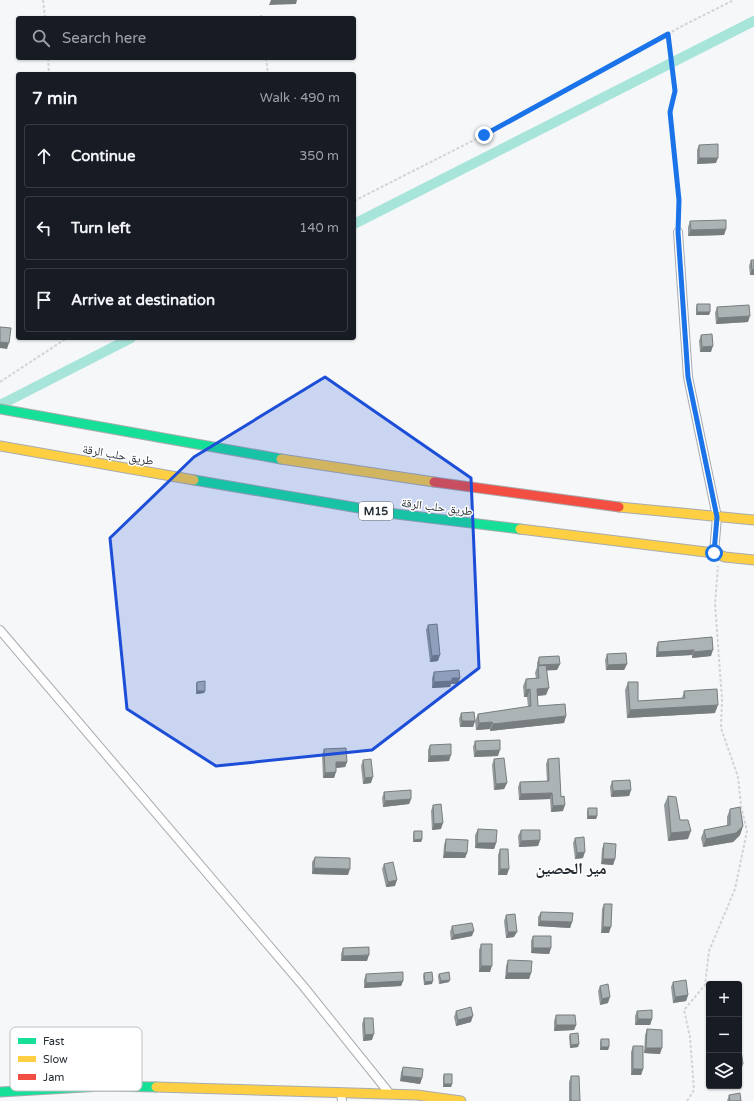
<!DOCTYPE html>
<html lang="en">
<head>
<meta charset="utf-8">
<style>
  body { margin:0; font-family:"Varela Round","Noto Naskh Arabic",sans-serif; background:#242831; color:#f1f3f6 }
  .controls { position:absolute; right:12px; bottom:12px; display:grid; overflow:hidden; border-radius:4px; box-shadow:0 1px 3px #0004 }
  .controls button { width:36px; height:36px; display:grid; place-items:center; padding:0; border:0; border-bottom:1px solid #363941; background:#171b24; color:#f1f3f6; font:20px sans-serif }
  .stop { position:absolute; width:12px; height:12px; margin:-9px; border:3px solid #1a73e8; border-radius:50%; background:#fff }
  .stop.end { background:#1a73e8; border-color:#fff; box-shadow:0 1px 4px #0008 }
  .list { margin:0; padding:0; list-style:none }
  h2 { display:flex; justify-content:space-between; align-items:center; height:52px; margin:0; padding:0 16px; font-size:17px }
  h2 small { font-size:13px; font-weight:400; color:#9ea1a6 }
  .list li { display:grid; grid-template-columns:26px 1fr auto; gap:12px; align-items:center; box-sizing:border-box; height:64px; margin:0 8px 8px; padding:0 8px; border:1px solid #363941; border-radius:4px }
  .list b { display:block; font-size:15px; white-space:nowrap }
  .list em { font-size:13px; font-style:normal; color:#9ea1a6 }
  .icon { flex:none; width:22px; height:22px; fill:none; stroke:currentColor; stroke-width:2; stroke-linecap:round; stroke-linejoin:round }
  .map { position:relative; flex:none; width:754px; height:1101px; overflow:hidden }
  .search { position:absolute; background:#171b24; box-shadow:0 1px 3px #0004; left:16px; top:16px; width:340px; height:44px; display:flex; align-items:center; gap:10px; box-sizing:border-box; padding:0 14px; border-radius:4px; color:#9ea1a6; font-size:15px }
  .panel { position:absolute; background:#171b24; box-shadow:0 1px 3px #0004; left:16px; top:72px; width:340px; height:268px; border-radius:4px }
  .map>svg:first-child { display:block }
</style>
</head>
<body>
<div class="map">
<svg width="754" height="1101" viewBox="0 0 754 1101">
  <rect width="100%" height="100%" fill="#f5f7f9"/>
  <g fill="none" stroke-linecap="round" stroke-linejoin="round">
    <path stroke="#a7e4da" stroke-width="10" d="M354,224L754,21
      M0,405L131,338"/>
    <defs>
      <path id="street" d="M678,232L688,377L717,517L714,553
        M0,630L304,987L390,1094
        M341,1093L342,1101"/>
      <path id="fast" d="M0,409L281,459
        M194,480L388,513L520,529
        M0,1092L102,1086L156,1087"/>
      <path id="slow" d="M0,446L194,480
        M281,459L434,482
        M619,507L754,520
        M520,529L714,553L725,557L754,560
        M156,1087L417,1095L461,1101"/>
      <path id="jam" d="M434,482L619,507"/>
    </defs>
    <use href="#street" stroke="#a7acb0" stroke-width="10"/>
    <use href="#fast" stroke="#a7acb0" stroke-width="11"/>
    <use href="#slow" stroke="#a7acb0" stroke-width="11"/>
    <use href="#jam" stroke="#a7acb0" stroke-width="11"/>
    <path stroke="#d3d4d7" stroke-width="2" stroke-dasharray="3 2" stroke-linecap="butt" d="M43,0L45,18
      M261,15V18
      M667,35L675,91L669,112L679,201L678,224
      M48,58L49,74
      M266,58L268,74
      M354,201L484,135L686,24L734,0
      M0,382L67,338
      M687,1101L694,1090L690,1037L684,1010L705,985L709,951L735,889L747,831L741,806L738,777L721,728L722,699L715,604L718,566"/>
    <use href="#street" stroke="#fefefe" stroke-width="8"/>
    <use href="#fast" stroke="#16e098" stroke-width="9"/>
    <use href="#slow" stroke="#ffcf43" stroke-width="9"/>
    <use href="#jam" stroke="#f24e42" stroke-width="9"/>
  </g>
  <path fill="#949a9c" d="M699,145L716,163L697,164V150Z
    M690,221L726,229L724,235L688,236V227Z
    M751,260H754V275H750L749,266Z
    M697,304L710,312L709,315H696V307Z
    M717,307L748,322L716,324L715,313Z
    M701,335L711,352H700L699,341Z
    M428,625L438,661L430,662L426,630Z
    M712,637L711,656L692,658V655L656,657V648L658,642Z
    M607,654L627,664L624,670H606L605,660Z
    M539,657L560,664L557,670H547L546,695L538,696V706L566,716L564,723L490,731V729L476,730L475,721L478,714L528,707L527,697H524L523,686L526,679L536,678L535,673L537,667V663Z
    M434,672L458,684H451L450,687L432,688V678Z
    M197,682L205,691L204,693L196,694V684Z
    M628,682L638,701L682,698L684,691L715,713L627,718L625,690Z
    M461,713L475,721L473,727H460L459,719Z
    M475,741L498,756L474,757L473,747Z
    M430,745L449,761L428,762V750Z
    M324,749L347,762L345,767L336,768L334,778H323L322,755Z
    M494,759L507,783L504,789L494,790L492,765Z
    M548,759L561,797L563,811L551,812L550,799L519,800L518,787L520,782L547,781L546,764Z
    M363,760L371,783L363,784L361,766Z
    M612,781L631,790L629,796L611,797L610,787Z
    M384,792L411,799L409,804L383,807L382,798Z
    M668,796L680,820L688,839L668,841L664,805Z
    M433,805L441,829L432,830L431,811Z
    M588,808L597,816L596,819H587V811Z
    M730,809L743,826L740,835L733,842L703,847L701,838L704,830L727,826V817Z
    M478,829L496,843L494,849L475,848V835Z
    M521,830L540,840L538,846L519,847L518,836Z
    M414,831L422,839L421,842H413V834Z
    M575,838L583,858L575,859L573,843Z
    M446,839L467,853L465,858H443L444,845Z
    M604,843L615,859L613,865L601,864L602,849Z
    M500,849L507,875H498V855Z
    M315,857L348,875L312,874V862Z
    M384,864L395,886L386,887L382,869Z
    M604,904L609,933H601L602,909Z
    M541,912L572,922L570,928L538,926V917Z
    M506,915L514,937L506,938L504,921Z
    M452,926L472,936L451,940L450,932Z
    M533,936L551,948L549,954L531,953V941Z
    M481,944L490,972H479V950Z
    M343,948L367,961H341V954Z
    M508,960L531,973L529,979H505L506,966Z
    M424,973L432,984L424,985L423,976Z
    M366,974L403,981L401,986L364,988V980Z
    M439,974L449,982L439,984L438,976Z
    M673,982L688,995L686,1001L673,1003L671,987Z
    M600,986L608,1003L600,1005L598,991Z
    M709,1008V1027H707L706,1014Z
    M456,1011L471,1022L456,1026L454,1017Z
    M637,1011L652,1019L650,1025H635V1016Z
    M556,1015L576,1025L574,1030L554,1031V1021Z
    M364,1018L372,1040L363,1041L362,1024Z
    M647,1029L660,1054L644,1053L645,1035Z
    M570,1034L578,1047L570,1048L569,1037Z
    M601,1039L609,1047L608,1050H600V1042Z
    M633,1046L643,1069L641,1075H631V1052Z
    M403,1067L422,1078L420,1084L400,1081L401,1072Z
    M444,1074L452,1084L451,1087H443V1077Z
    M571,1076L580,1101H569V1082Z
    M729,1095L741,1101H727Z"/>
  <path fill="#787d7f" d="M271,0H297L296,4L269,5Z
    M699,158H718L716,163L697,164Z
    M726,229L724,235L688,236L691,230Z
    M754,269V275H750L752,270Z
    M697,312H710L709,315H696Z
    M750,316L748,322L716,324L718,318Z
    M0,342L9,343L7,349L0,348Z
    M713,346L711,352H700L702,347Z
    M694,650L692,655L656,657L658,652Z
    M713,650L711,656L692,658L694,652Z
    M440,655L438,661L430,662L432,656Z
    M560,664L557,670L538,671L539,665Z
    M627,664L624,670H606L608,665Z
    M452,678H460L458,684H451L450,687L432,688L434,682Z
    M549,688L546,695L534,696L537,689Z
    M530,689L527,697H524L526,690Z
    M197,691H205L204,693L196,694Z
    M718,705L715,713L627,718L630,710Z
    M566,716L564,723L490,731L493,724Z
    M462,721H475L473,727H460Z
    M492,722L490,729L476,730L479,723Z
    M500,750L498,756L474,757L476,751Z
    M451,755L449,761L428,762L430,756Z
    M336,762H347L345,767L334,768Z
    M336,772L334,778H323L325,773Z
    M373,777L371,783L363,784L365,778Z
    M507,783L504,789L494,790L496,784Z
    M631,790L629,796L611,797L613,791Z
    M552,793L550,799L519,800L521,794Z
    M411,799L409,804L383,807L385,801Z
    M565,805L563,811L551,812L553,806Z
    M588,816H597L596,819H587Z
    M443,823L441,829L432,830L434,824Z
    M743,826L740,835L733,842L703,847L706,839Z
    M691,831L688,839L668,841L671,833Z
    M422,839L421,842H413L414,840Z
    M540,840L538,846L519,847L521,841Z
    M477,843H496L494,849L475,848Z
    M445,852L467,853L465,858H443Z
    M585,852L583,858L575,859L577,853Z
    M603,859H615L613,865L601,864Z
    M314,868L350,869L348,875L312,874Z
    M500,869H509L507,875H498Z
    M397,880L395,886L386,887L388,882Z
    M540,921L572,922L570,928L538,926Z
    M603,927H611L609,933H601Z
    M474,931L472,936L451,940L454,935Z
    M508,932H517L514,937L506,938Z
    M533,948H551L549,954L531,953Z
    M369,955L367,961H341L343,956Z
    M481,966H492L490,972H479Z
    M507,973H531L529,979H505Z
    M450,980L449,982L439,984L441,981Z
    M403,981L401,986L364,988L366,983Z
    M433,981L432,984L424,985L425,982Z
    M688,995L686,1001L673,1003L675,997Z
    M610,997L608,1003L600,1005L602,999Z
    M473,1016L471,1022L456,1026L458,1020Z
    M638,1019H652L650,1025H635Z
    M709,1022V1027H707Z
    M556,1025H576L574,1030L554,1031Z
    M374,1034L372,1040L363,1041L365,1035Z
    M579,1044L578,1047L570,1048L571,1045Z
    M601,1047H609L608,1050H600Z
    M646,1048H662L660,1054L644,1053Z
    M743,1064L741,1070H739V1065Z
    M633,1069H643L641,1075H631Z
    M402,1076L422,1078L420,1084L400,1081Z
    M444,1084H452L451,1087H443Z"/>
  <path fill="#acb3b5" stroke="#787d7f" d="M718,144V158H699V145Z
    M726,220V229L691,230L690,221Z
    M751,260H754V269L752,270Z
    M697,304H710V312H697Z
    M749,305L750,316L718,318L717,307Z
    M0,327L11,328L9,343L0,342Z
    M712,334L713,346L702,347L701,335Z
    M437,624L440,655L432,656L428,625Z
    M712,637L713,650L694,652V650L658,652V642Z
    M626,653L627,664L608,665L607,654Z
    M559,656L560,664L539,665V657Z
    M546,665L549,688L537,689L538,706L565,704L566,716L493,724L492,722L479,723L478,714L531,706L530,689L526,690V679L539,678L538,666Z
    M459,670L460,678H452V681L434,682V672Z
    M205,681V691H197V682Z
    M628,682H638V701L685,698L684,691L717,689L718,705L630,710Z
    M474,712L475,721H462L461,713Z
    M500,740V750L476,751L475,741Z
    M451,744V755L430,756V745Z
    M346,748L347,762H336V772L325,773L324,749Z
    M504,758L507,783L496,784L494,759Z
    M559,758L561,797L564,796L565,805L553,806L552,793L521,794L520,782L549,781L548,759Z
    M371,759L373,777L365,778L363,760Z
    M630,780L631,790L613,791L612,781Z
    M411,790V799L385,801L384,792Z
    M668,796L676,797L680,820H688L691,831L671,833Z
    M441,804L443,823L434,824L433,805Z
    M740,807L743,826L736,833L706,839L704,830L730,825V809Z
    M588,808H597V816H588Z
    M478,829L497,830L496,843H477Z
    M521,830H540V840L521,841Z
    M414,831H422V839L414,840Z
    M584,837L585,852L577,853L575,838Z
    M446,839L468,840L467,853L445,852Z
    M604,843L616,844L615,859H603Z
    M500,849H508L509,869H500Z
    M315,857L350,858V869L314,868Z
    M393,862L397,880L388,882L384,864Z
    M604,904H612L611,927H603Z
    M541,912L573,913L572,922L540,921Z
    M515,914L517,932H508L506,915Z
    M472,923L474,931L454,935L452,926Z
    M533,936H551V948H533Z
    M481,944H492V966H481Z
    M369,947V955L343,956V948Z
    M508,960L532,961L531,973H507Z
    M403,972V981L366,983V974Z
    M432,972L433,981L425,982L424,973Z
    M449,972L450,980L441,981L439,974Z
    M686,980L688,995L675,997L673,982Z
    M608,984L610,997L602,999L600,986Z
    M471,1007L473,1016L458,1020L456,1011Z
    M652,1010V1019H638L637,1011Z
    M556,1015H575L576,1025H556Z
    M364,1018H373L374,1034L365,1035Z
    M647,1029L662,1030V1048H646Z
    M578,1033L579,1044L571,1045L570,1034Z
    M601,1039H609V1047H601Z
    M633,1046H643V1069H633Z
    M739,1051H741L743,1064L739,1065Z
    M403,1067L423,1069L422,1078L402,1076Z
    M444,1074H452V1084H444Z
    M571,1076H579L580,1101H571Z
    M740,1093L741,1101H730L729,1095Z"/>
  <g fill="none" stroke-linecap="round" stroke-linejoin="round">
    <path stroke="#1a73e8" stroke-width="5" d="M484,135L668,34L675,91L670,112L679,200L678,232L688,377L717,517L714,553"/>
  </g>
  <path fill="#1d4ed8" fill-opacity="0.2" stroke="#1d4ed8" stroke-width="3" stroke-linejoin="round" d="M325,377L471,478L479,668L372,750L216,766L127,709L110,538L194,457Z"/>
  <g text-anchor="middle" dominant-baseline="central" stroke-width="3" stroke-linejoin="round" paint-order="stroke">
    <rect fill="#fff" stroke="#666b70" stroke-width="1" x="359" y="502" width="34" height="18" rx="3"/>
    <g font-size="11" font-weight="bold" fill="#242c33">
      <text x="376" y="511">M15</text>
    </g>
    <g font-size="12" fill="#242c33" stroke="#fff">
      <text transform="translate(118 455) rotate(10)">طريق حلب الرقة</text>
      <text transform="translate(437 507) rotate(7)">طريق حلب الرقة</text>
    </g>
    <g font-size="16" font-weight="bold" fill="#242c33" stroke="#fff">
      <text x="571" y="869">مير الحصين</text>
    </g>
  </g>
  <rect x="10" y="1027" width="132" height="64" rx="6" fill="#fff" stroke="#bdc0c2" stroke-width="1"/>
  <rect x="18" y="1038" width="18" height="6" fill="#16e098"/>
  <rect x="18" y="1056" width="18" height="6" fill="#ffcf43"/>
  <rect x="18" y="1074" width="18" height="6" fill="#f24e42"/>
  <g font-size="11" fill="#242c33">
    <text x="43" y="1045">Fast</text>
    <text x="43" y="1063">Slow</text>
    <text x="43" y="1081">Jam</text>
  </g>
</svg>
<div class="controls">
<button>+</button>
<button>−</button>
<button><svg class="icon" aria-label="layers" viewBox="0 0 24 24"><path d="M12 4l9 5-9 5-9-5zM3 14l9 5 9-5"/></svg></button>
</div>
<div class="stop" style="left:714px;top:553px"></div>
<div class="stop end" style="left:484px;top:135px"></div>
<div class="search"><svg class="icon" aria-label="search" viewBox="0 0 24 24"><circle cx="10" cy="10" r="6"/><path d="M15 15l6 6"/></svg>Search here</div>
<section class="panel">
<h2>7 min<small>Walk · 490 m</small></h2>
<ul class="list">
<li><svg class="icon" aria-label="ahead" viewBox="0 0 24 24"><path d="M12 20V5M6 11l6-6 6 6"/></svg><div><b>Continue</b></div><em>350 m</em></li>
<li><svg class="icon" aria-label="left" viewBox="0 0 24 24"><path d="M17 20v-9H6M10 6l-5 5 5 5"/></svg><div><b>Turn left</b></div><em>140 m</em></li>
<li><svg class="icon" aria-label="arrive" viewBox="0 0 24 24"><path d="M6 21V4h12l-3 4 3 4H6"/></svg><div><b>Arrive at destination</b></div></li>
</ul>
</section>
</div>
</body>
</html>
